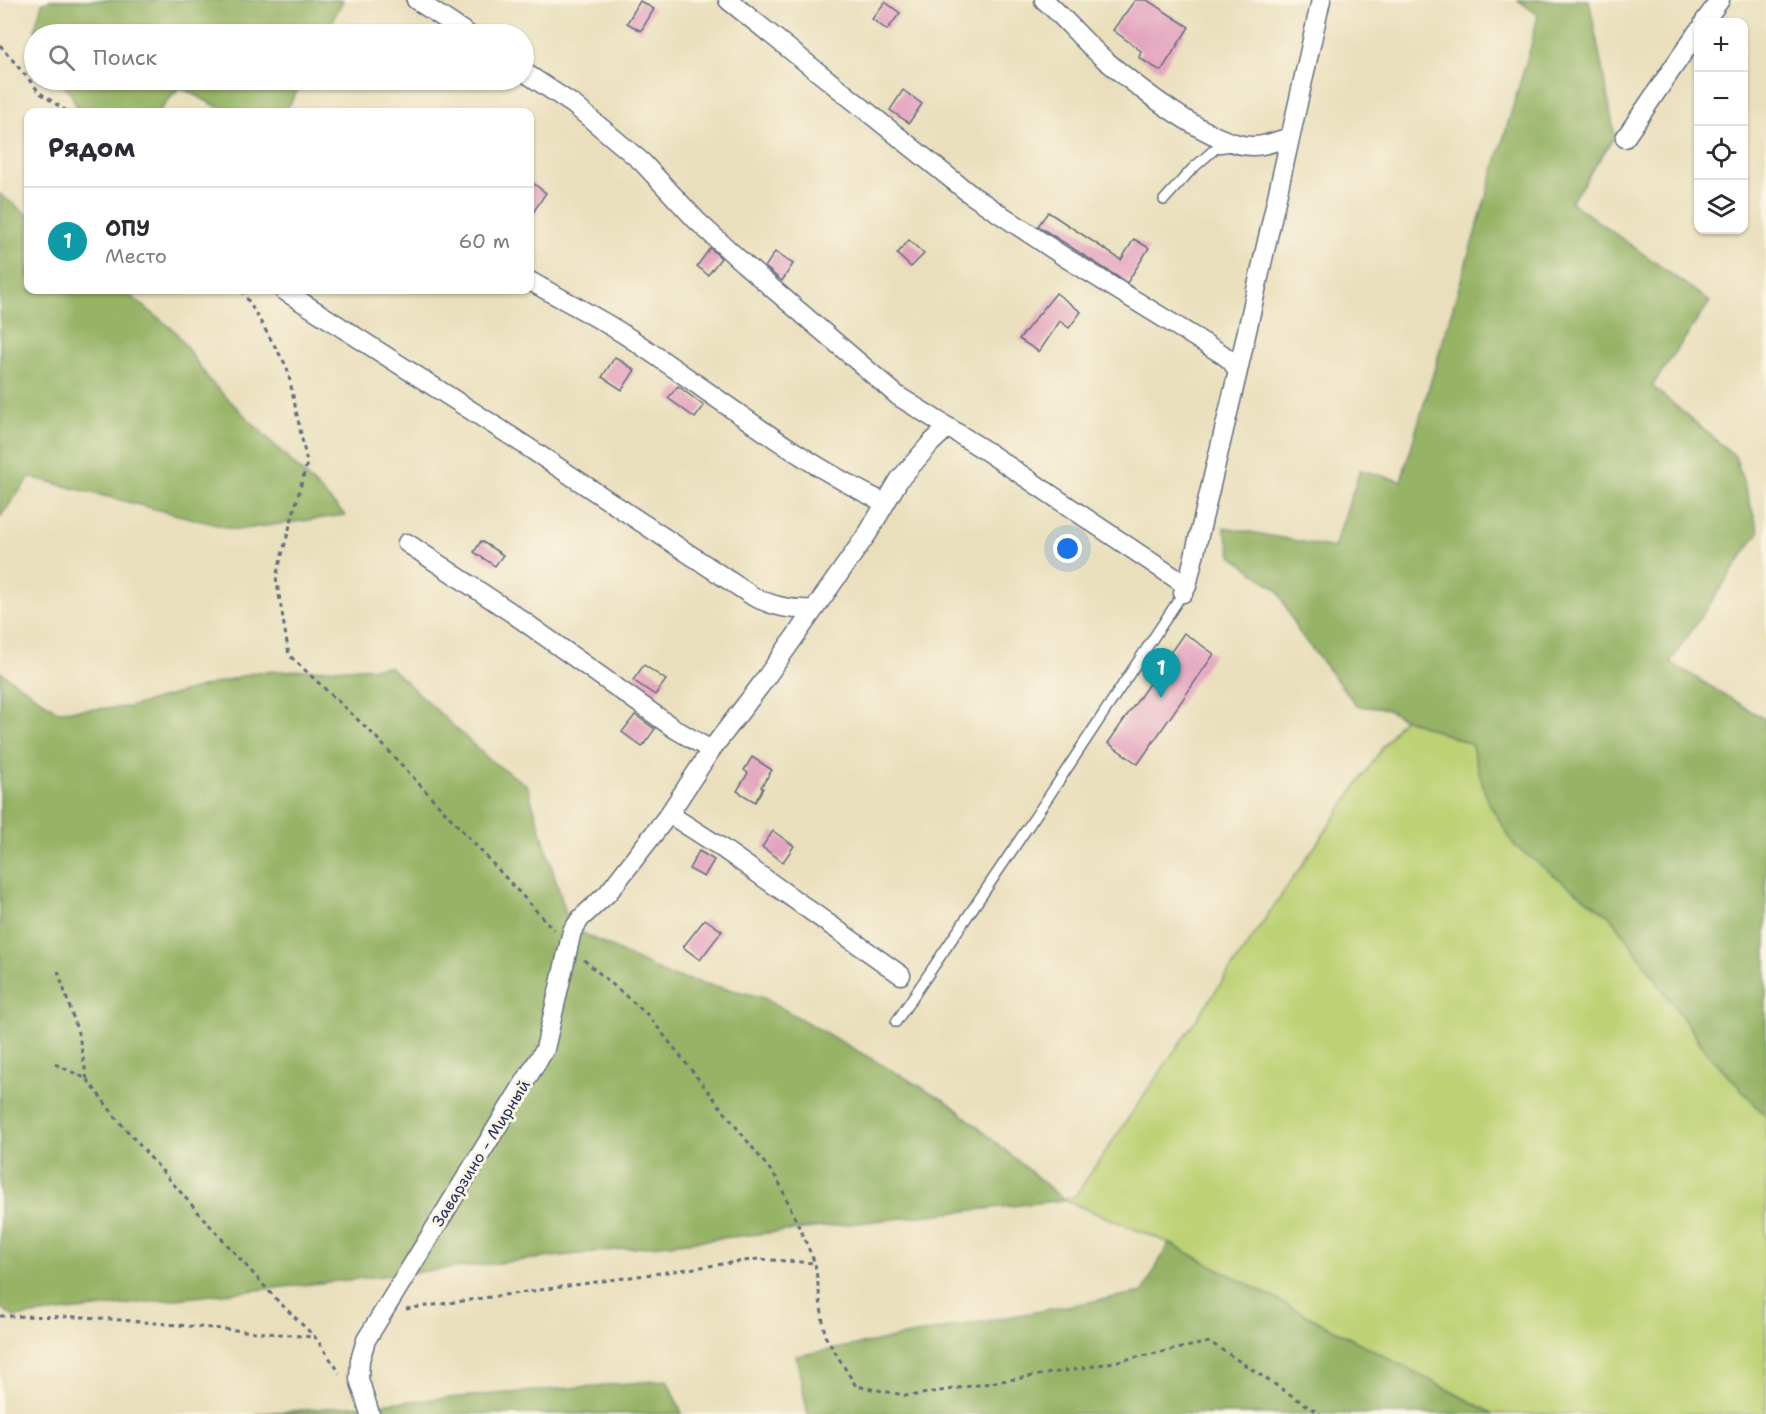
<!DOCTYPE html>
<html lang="ru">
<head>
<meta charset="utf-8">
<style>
  body { margin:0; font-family:"Shantell Sans",sans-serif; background:#f7f7f7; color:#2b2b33 }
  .controls { position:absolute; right:18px; top:18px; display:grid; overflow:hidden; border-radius:12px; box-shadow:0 2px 4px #0004 }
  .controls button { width:54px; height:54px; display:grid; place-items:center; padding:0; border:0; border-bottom:2px solid #e1e1e2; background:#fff; color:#2b2b33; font:30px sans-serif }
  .you { position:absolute; left:1068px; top:549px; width:21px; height:21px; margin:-15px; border:4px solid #fff; border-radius:50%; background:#1a73e8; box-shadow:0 0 0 9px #1a73e833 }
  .badge { display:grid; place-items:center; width:39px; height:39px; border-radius:50%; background:#c8321e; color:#fff; font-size:20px; font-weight:700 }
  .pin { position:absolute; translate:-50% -50px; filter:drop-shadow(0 2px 3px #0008) }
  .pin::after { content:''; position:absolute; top:32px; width:21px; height:18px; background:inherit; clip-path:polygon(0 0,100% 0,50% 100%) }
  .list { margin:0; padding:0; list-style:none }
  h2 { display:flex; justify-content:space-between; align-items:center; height:78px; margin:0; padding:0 24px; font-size:26px }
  h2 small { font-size:20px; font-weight:400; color:#7c7c81 }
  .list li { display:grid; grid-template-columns:39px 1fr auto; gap:18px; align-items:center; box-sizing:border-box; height:108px; padding:0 24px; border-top:2px solid #e1e1e2 }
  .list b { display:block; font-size:22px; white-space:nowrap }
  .list p { margin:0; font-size:20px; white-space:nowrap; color:#7c7c81 }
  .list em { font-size:20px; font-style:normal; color:#7c7c81 }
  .icon { flex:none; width:33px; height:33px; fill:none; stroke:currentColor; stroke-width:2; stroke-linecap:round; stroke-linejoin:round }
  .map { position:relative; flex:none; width:1766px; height:1414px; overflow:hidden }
  .search { position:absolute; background:#fff; box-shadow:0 2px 4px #0004; left:24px; top:24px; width:510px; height:66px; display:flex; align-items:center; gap:15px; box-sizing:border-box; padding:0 21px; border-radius:33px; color:#7c7c81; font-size:22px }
  .panel { position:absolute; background:#fff; box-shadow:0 2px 4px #0004; left:24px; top:108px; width:510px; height:186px; border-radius:12px }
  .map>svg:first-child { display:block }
</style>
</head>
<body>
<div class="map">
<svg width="1766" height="1414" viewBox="0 0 1766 1414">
  <rect width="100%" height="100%" fill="#fcf5e5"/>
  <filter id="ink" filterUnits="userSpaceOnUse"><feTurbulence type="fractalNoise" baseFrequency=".0167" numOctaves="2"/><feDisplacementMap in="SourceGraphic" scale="12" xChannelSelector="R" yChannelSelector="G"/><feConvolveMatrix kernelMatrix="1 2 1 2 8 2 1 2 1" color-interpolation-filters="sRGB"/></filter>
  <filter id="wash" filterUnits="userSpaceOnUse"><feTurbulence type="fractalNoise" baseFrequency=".008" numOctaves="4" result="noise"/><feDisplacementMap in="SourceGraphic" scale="24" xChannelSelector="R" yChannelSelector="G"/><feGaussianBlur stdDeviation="1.35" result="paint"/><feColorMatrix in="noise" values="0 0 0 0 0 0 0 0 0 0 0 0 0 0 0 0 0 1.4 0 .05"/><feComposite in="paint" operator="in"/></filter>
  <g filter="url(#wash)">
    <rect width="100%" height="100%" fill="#e9dfbc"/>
    <path fill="#bed174" stroke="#6c8069" stroke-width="1.5" d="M1403,718L1471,744L1487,799L1515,846L1613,919L1706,1051L1766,1116V1414H1494L1169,1243L1064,1200L1075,1196Z"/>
    <path fill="#96b366" stroke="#587162" stroke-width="1.5" d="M49,0H343L326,34H36L35,29L42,3Z
      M1518,0H1589L1615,136L1571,202L1710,302L1652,386L1735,456L1759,532L1670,662L1766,720V1116L1706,1051L1613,919L1515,846L1487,800L1471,744L1403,718L1386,709L1357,706L1298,631L1278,591L1232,556L1224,527L1334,548L1360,470L1401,481L1531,46L1538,15Z
      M59,80H304L285,112H227L180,87L158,112H79L71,94Z
      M0,194L28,215V290H123L175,331L210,381L345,515L237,530L30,477L0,517Z
      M390,667L491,761L527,785L570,927L668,975L762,997L948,1102L1064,1200L14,1317L0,1307V672L58,711L129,707L257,672Z
      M1169,1243L1494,1414H808L796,1356L1143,1292Z
      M667,1380L682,1414H255Z"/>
    <g id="blocks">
      <path fill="#e3a2bd" d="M1135,0H1147L1189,27L1161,71L1139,58L1141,51L1113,30Z
        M640,1L654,9L641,31L627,23Z
        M885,2L900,13L887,30L872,19Z
        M903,90L922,104L909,123L890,110Z
        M530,181L546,193L530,217Z
        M1048,212L1121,260L1134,239L1149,248L1127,283L1038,226Z
        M909,240L924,254L911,267L897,254Z
        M710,248L721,258L708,275L697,266Z
        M775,252L793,264L782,281L765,267Z
        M1056,293L1081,312L1069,328L1060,321L1039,352L1019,339Z
        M615,357L635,370L622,390L602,377Z
        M678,386L704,406L695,418L668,398Z
        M481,541L503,555L495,566L474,552Z
        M1184,633L1214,654L1138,764L1108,743Z
        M644,665L666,680L655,695L633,680Z
        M635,715L655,729L642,747L622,732Z
        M752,757L772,770L761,787L763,788L755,802L737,791L748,773L744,770Z
        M773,831L794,846L783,862L762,847Z
        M699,851L714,860L704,877L689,869Z
        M705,919L722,931L700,960L683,947Z"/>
    </g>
  </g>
  <g filter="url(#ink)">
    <use href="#blocks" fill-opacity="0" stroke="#636d7f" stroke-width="1.5"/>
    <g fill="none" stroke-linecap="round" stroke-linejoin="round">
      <defs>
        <path id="lane" d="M1164,200L1192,169L1216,148L1233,146
          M896,1022L1049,796L1183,593"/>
        <path id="street" d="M416,0L468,34
          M728,0L970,194L1066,258L1222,354L1231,361L1238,371
          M1044,0C1065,18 1083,41 1104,59C1135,85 1212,147 1253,146C1266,146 1277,141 1289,137
          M1704,22L1720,0
          M524,72L574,105L642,162L697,221L743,263L898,396L986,451L1187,586
          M1625,138L1698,31
          M530,281C561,299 594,315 625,335C711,391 791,458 885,503
          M283,290L514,438L754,597C776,607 790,610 814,609
          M407,543L512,613L675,729L711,750
          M1183,593L1187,586L1238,371L1321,0
          M669,814L719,846L901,975
          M370,1414L359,1379L360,1360L366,1340L545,1049L572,931L581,918L608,893L669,814L711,750L760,686L868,533L899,480L931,443L947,428"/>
      </defs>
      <use href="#lane" stroke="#636d7f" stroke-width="12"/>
      <use href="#street" stroke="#636d7f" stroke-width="21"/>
      <path stroke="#636d7f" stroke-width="3" stroke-dasharray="4.5 4.5" stroke-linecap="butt" d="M0,45L40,93L68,112
        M242,290L287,367L307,463L276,577L289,655L373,734L554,930
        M584,960L648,1015L778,1180L815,1263
        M58,971L79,1036L87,1079
        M55,1064L87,1079L117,1119L196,1210L276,1299L315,1337L340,1373
        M406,1309L758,1259L815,1263L825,1336L856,1386L909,1396L1089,1367L1210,1342L1320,1414
        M0,1316L87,1317L313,1337"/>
      <use href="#lane" stroke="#fff" stroke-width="9"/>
      <use href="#street" stroke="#fff" stroke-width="18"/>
    </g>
  </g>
  <g text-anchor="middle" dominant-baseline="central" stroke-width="6" stroke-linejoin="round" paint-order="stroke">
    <g font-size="16" fill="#1b2f5e" stroke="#fcf5e5">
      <text transform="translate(481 1153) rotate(-58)">Заварзино - Мирный</text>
    </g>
  </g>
</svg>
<div class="controls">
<button>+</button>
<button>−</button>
<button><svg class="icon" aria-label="locate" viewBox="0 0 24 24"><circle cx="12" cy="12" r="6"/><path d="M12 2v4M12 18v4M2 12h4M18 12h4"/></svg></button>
<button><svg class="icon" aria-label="layers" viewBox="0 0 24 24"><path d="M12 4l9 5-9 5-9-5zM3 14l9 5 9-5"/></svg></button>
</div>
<div class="you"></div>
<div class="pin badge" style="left:1161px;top:698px;background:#0f9aa8">1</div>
<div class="search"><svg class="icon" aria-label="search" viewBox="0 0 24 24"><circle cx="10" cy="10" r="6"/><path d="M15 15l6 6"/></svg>Поиск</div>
<section class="panel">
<h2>Рядом<small></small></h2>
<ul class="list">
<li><span class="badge" style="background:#0f9aa8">1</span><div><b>ОПУ</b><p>Место</p></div><em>60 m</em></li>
</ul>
</section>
</div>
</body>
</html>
